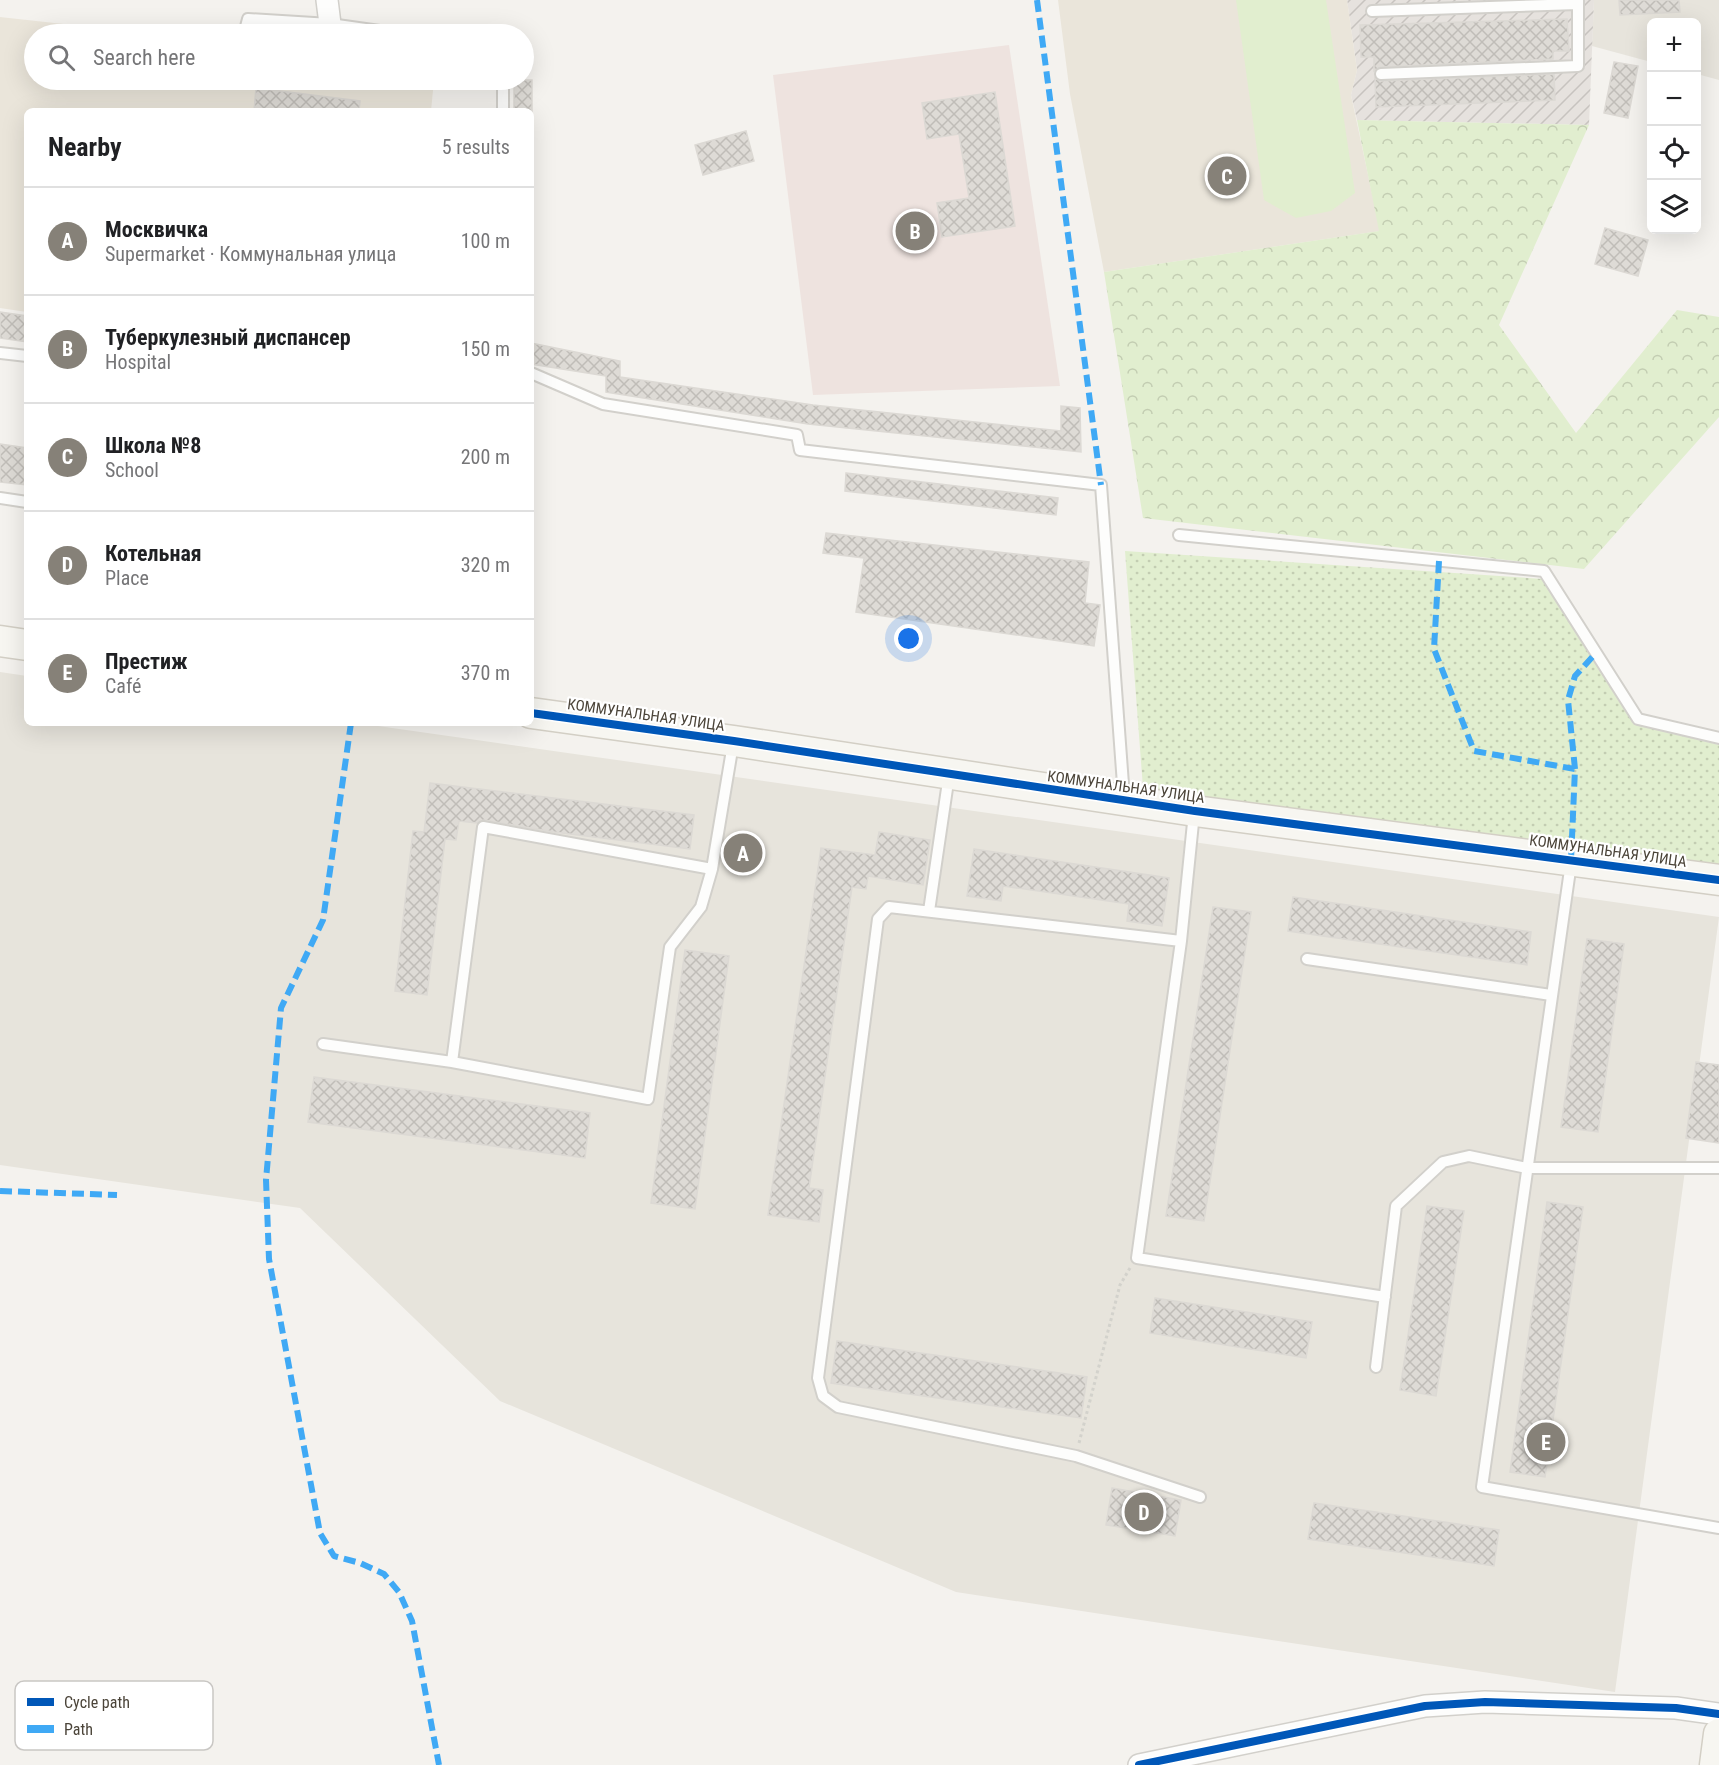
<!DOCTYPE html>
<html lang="en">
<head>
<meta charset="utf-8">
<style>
  body { margin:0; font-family:"Roboto Condensed",sans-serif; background:#f6f6f6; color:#202124 }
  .controls { position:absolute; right:18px; top:18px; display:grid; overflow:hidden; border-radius:9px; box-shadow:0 6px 24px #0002 }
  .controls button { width:54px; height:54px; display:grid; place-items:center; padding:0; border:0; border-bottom:2px solid #e0e0e0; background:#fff; color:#202124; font:30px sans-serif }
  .you { position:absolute; left:909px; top:639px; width:21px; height:21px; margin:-15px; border:4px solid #fff; border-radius:50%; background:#1a73e8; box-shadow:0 0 0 9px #1a73e833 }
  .badge { display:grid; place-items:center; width:39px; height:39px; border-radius:50%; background:#868178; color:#fff; font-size:20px; font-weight:700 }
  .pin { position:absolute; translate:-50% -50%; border:3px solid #fff; box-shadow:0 2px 6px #0006 }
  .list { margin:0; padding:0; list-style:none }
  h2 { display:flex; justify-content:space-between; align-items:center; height:78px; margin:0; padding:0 24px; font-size:26px }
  h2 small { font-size:20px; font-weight:400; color:#757577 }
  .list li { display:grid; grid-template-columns:39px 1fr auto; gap:18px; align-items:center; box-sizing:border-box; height:108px; padding:0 24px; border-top:2px solid #e0e0e0 }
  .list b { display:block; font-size:22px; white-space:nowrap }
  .list p { margin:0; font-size:20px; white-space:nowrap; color:#757577 }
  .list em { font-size:20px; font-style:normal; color:#757577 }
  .icon { flex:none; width:33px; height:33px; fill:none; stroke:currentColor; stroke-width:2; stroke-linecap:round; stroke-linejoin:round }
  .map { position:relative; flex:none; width:1719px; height:1765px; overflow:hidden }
  .search { position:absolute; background:#fff; box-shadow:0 6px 24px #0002; left:24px; top:24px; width:510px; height:66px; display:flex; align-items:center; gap:15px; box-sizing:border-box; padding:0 21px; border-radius:33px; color:#757577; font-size:22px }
  .panel { position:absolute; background:#fff; box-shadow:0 6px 24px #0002; left:24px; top:108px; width:510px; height:618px; border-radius:9px }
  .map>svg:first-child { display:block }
</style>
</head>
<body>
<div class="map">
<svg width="1719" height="1765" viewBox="0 0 1719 1765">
  <defs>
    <pattern id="industrial-furrows" width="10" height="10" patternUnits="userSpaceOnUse" patternTransform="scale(1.5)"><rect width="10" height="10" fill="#e6e2de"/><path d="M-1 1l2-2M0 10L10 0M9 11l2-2" fill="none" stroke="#c7c3bf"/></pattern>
    <pattern id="forest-crowns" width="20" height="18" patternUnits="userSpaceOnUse" patternTransform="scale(1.5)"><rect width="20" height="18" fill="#e1eecf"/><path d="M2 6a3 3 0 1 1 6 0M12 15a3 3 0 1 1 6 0" fill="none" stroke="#c3cdb2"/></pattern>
    <pattern id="garden-dots" width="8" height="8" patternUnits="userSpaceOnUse" patternTransform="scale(1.5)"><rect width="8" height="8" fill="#e1eecf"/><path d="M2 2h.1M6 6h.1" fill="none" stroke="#c3cdb2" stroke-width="1.8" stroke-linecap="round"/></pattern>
    <pattern id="building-cross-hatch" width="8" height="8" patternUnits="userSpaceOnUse" patternTransform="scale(1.5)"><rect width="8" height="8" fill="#dedbd6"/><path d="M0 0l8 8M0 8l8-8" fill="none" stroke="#c0bdb8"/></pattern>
  </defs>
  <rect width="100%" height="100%" fill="#f4f2ee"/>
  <path fill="#e7e4dc" d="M1594,0H1719V80L1697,74L1696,22H1652L1651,62L1592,46Z
    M0,672L27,676V723H357L1719,917L1615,1692L956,1592L500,1401L300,1208L0,1165Z"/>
  <path fill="url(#industrial-furrows)" d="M1347,0H1594L1589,125L1357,120L1351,95L1357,70Z"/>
  <path fill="#eae5da" d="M1058,0H1347L1357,70L1351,95L1380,231L1104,272L1070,94Z
    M0,17L154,34H34V80H434L431,111H27V312L0,308Z"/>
  <path fill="#eee3df" d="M1009,45L1060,386L813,395L773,75Z"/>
  <path fill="url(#forest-crowns)" d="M1357,120L1589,125L1499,325L1576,433L1677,310L1719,317V417L1584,569L1143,518L1104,272L1379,231Z"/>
  <path fill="url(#garden-dots)" d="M1125,551L1543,579L1635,723L1719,745V866L1143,788Z"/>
  <path fill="#e1eecf" d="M1236,0H1326L1355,193L1331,211L1296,218L1264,200Z"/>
  <path fill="url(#building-cross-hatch)" stroke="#dcd9d4" stroke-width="1.5" d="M1619,0H1679L1680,12L1620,15Z
    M1567,19L1569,51H1553V59L1381,67L1374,71V57H1361L1360,25Z
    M1614,62L1638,66L1628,118L1604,113Z
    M1554,74L1555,100L1376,107L1375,78L1381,81Z
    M514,80H532V111H514Z
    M256,88L360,101L359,111H254Z
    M995,92L1015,226L942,237L937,203L969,198L959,134L927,139L922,103Z
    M746,131L754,161L703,175L695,145Z
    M1605,228L1648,240L1638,276L1595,264Z
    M0,312L27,316V342L0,338Z
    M531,343L620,361V377L813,405L1061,431V406L1080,408L1081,452L808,424L606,392V376L531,364Z
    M0,444L27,448V485L0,482Z
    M846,473L1058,498L1056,515L845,491Z
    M826,533L1089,562L1085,603L1100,605L1094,646L856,612L864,558L823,553Z
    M430,783L694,815L690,849L554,832L484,820L477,823L459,821L456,840L445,839L427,995L395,991L413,831L424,832Z
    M879,832L930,840L923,885L868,876L866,889L852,887L809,1188L823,1190L819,1222L768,1215L821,848L875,855Z
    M974,849L1169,878L1162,926L1127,921L1129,904L1003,886L1001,901L967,896Z
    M1293,897L1531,932L1527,965L1288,931Z
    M1213,907L1251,912L1204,1221L1166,1216Z
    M1587,939L1624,944L1598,1132L1561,1127Z
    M685,950L729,956L695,1209L651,1203Z
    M1696,1062L1719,1065V1143L1686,1138Z
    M314,1077L590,1113L585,1158L308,1122Z
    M1547,1202L1583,1207L1545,1477L1510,1472Z
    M1427,1206L1464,1211L1436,1396L1400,1390Z
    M1155,1298L1312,1322L1306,1358L1150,1333Z
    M837,1341L1087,1377L1081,1418L831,1383Z
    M1112,1488L1181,1500L1175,1536L1106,1525Z
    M1314,1503L1499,1530L1494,1566L1308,1539Z"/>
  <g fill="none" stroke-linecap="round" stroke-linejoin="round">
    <defs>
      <path id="lane" d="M1372,11L1578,4
        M244,34L248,19L330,24L401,34
        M1381,74L1578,66V0
        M233,81L234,80
        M503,111V80
        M0,353L27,356
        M531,373L603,404L797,435L800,450L1101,485L1124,798
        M0,498L27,502
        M1179,535L1544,571L1638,719L1719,738
        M1194,813L1181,941L1137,1258L1385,1297
        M1571,863L1482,1487L1719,1528
        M712,869L483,827L452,1062L648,1099L670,947L701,907L712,869L733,744
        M929,911L949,775
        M1181,941L889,907L878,919L818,1378L823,1396L838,1407L1076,1456L1200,1497
        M1307,959L1551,995
        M323,1044L452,1062
        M1376,1367L1396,1206L1443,1162L1469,1156L1527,1168H1719"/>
      <path id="street" d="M327,0L330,24
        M1139,1765L1425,1706L1485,1702L1676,1708L1719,1714"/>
      <path id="secondary" d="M0,641L27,645
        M531,713L734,741L1195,811L1719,880
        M1715,1765L1719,1734"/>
    </defs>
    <use href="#lane" stroke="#d2d0cb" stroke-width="14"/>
    <use href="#street" stroke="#d2d0cb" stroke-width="24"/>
    <use href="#secondary" stroke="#d3cfc5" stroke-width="33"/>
    <path stroke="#d3d2cc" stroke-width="3" stroke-dasharray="3 3" stroke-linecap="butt" d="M1079,1443L1120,1285L1130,1268"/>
    <use href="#lane" stroke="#fdfdfc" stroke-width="10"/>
    <use href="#street" stroke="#fdfdfc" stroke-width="21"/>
    <use href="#secondary" stroke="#f7f6f1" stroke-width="30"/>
    <path stroke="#3fa9f5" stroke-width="6" stroke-dasharray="12 6" stroke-linecap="butt" d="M1037,0L1101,485
      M1439,561L1434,649L1474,751L1575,769L1571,860
      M351,723L323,920L281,1008L266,1180L269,1259L320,1533L334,1556L360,1563L384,1574L399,1592L412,1621L439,1765
      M1575,769L1568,700L1575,676L1596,653
      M0,1191L117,1195"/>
    <defs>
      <path id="cycleway" d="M531,713L734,741L1195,811L1719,880
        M1139,1765L1425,1706L1485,1702L1676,1708L1719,1714"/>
    </defs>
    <use href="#cycleway" stroke="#fff" stroke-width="11"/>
    <use href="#cycleway" stroke="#0057b8" stroke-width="8"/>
  </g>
  <g text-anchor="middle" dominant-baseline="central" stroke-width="4.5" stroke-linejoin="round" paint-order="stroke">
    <g font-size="15" fill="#4b4439" stroke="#fff">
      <text transform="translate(646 715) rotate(8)">КОММУНАЛЬНАЯ УЛИЦА</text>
      <text transform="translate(1126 787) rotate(8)">КОММУНАЛЬНАЯ УЛИЦА</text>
      <text transform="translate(1608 851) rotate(8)">КОММУНАЛЬНАЯ УЛИЦА</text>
    </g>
  </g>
  <rect x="15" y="1681" width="198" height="69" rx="9" fill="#fff" stroke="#c9c7c4" stroke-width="1.5"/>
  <rect x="27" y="1698" width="27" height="8" fill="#0057b8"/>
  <rect x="27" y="1725" width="27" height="8" fill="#3fa9f5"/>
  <g font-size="16" fill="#4b4439">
    <text x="64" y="1708">Cycle path</text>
    <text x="64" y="1735">Path</text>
  </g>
</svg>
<div class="controls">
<button>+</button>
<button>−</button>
<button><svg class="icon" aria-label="locate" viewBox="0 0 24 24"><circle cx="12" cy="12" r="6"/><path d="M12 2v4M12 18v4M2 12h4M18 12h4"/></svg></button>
<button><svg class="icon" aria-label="layers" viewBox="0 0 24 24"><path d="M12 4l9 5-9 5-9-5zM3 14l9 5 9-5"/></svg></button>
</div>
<div class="you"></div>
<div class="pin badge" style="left:743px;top:853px">A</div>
<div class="pin badge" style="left:915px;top:231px">B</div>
<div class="pin badge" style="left:1227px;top:176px">C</div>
<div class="pin badge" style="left:1144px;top:1512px">D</div>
<div class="pin badge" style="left:1546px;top:1442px">E</div>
<div class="search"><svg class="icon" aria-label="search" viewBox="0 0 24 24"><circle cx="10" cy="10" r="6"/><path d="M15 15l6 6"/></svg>Search here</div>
<section class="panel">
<h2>Nearby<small>5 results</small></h2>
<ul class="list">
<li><span class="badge">A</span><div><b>Москвичка</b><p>Supermarket · Коммунальная улица</p></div><em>100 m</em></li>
<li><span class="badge">B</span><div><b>Туберкулезный диспансер</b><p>Hospital</p></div><em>150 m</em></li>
<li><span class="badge">C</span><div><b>Школа №8</b><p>School</p></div><em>200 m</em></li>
<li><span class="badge">D</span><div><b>Котельная</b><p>Place</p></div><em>320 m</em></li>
<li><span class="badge">E</span><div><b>Престиж</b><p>Café</p></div><em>370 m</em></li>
</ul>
</section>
</div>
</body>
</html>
